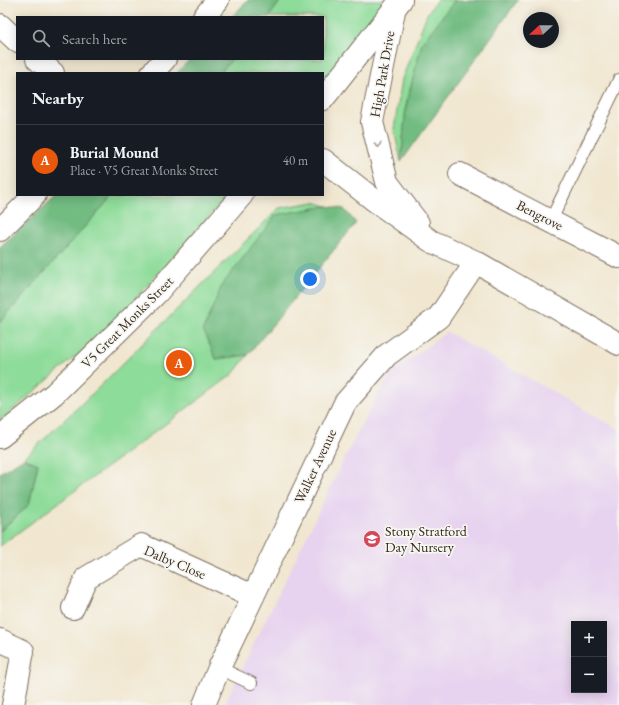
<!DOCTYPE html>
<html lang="en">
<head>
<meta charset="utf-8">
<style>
  body { margin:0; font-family:"EB Garamond",serif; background:#20242c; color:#f1f3f6 }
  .controls { position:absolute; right:12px; bottom:12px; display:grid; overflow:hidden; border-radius:0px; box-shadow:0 2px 10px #0003 }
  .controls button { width:36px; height:36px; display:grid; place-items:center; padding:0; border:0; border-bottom:1px solid #363941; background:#171b24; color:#f1f3f6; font:20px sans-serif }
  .compass { position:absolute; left:523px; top:12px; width:36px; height:36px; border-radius:50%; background:#171b24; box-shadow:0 2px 10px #0003; rotate:249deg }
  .you { position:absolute; left:310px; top:279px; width:14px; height:14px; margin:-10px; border:3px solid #fff; border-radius:50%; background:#1a73e8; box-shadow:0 0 0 6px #1a73e833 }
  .badge { display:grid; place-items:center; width:26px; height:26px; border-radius:50%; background:#ea580c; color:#fff; font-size:13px; font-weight:700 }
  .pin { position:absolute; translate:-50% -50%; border:2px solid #fff; box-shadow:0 1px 4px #0006 }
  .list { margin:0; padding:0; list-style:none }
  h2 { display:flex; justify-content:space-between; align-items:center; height:52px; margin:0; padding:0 16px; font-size:17px }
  h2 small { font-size:13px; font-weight:400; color:#9ea1a6 }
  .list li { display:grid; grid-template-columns:26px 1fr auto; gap:12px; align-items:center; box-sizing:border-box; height:72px; padding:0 16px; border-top:1px solid #363941 }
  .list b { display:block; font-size:15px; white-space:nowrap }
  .list p { margin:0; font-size:13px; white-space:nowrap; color:#9ea1a6 }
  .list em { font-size:13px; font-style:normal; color:#9ea1a6 }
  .icon { flex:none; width:22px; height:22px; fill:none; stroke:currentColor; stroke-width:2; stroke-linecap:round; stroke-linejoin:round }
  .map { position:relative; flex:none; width:619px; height:705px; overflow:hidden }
  .search { position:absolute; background:#171b24; box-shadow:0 2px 10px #0003; left:16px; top:16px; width:308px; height:44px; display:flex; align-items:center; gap:10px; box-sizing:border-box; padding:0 14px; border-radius:0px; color:#9ea1a6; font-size:15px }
  .panel { position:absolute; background:#171b24; box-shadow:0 2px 10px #0003; left:16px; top:72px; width:308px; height:124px; border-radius:0px }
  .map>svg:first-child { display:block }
</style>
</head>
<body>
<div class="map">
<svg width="619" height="705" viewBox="0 0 619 705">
  <rect width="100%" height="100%" fill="#f6f6f2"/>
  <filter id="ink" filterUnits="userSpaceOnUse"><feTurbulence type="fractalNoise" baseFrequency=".025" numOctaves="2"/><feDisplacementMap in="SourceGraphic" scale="8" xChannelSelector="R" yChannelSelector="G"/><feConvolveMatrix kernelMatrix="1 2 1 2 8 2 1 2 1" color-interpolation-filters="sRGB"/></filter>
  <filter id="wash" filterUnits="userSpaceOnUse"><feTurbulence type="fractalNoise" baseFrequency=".012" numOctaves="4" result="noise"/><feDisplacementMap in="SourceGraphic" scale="16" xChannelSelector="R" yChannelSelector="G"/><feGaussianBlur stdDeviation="0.9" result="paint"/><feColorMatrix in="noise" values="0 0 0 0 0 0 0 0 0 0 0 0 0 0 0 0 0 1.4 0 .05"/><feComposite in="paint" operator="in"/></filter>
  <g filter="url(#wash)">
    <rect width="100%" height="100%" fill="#f1e7d0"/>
    <path fill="#e7d2ef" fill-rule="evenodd" d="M447,332L619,429V705H224L359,429L391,373ZM574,624H604V690H574Z"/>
    <path fill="#8edc9a" stroke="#64835c" d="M281,0H387L323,83V73H220L232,59H323V17H269Z
      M437,0H455L422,43L406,106L401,162L394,129L402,79L427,14Z
      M113,195H228L111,326L0,421V322Z
      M314,202L328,206L276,215L216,359L248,355L232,375L0,546V531L29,505L38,464L24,458L95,391L279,208Z"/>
    <path fill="#72bc82" stroke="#567350" d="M248,0H281L269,17H232Z
      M455,0H518L401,162L406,106L422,43Z
      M190,59H232L220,73H177Z
      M57,195H113L0,322V247Z
      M328,206L344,209L356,223L248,355L216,359L203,330L222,285L276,215Z
      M24,458L38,464L29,505L0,531V473Z"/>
  </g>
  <g filter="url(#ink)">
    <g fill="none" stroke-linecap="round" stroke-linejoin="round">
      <defs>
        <path id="service" d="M551,220L619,80
          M219,668L251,683"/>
        <path id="minor" d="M394,11L372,122L387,182L418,223
          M204,17L218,0
          M0,25L17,41
          M37,59L53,73
          M152,73L165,59
          M323,160L374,200L431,241L476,262L619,344
          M460,174L619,257
          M0,230L35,195
          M73,608L86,578L141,545L253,596
          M0,640L23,651L13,705
          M204,705L219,668L345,403L387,355L439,317L476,262"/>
        <path id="tertiary" d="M323,99L401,0
          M0,437L54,394L156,294L242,195"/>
      </defs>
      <use href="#service" stroke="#7b6c5c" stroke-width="14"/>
      <use href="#minor" stroke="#7b6c5c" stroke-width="24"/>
      <use href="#tertiary" stroke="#7b6c5c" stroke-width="24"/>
      <use href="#service" stroke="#fff" stroke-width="12"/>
      <use href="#minor" stroke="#fff" stroke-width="22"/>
      <use href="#tertiary" stroke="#fff" stroke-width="22"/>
    </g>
    <defs><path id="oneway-chevron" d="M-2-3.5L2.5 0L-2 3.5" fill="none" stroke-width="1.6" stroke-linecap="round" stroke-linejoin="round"/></defs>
    <use stroke="#a79f9a" href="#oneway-chevron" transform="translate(378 145) rotate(76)"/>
  </g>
  <defs>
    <symbol id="school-disc" viewBox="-11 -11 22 22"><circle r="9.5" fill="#d1495b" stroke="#f6f6f2"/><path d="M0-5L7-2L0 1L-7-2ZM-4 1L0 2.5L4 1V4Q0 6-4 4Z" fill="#fff"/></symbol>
  </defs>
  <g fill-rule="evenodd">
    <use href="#school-disc" x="362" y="529" width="20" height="20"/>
  </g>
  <g text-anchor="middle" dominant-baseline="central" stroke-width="3.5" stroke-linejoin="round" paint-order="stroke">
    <g font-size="14" fill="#3b2a1e" stroke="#f6f6f2">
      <text transform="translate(382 74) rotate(-80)">High Park Drive</text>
      <text transform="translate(540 215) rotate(27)">Bengrove</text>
      <text transform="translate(127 322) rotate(-45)">V5 Great Monks Street</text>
      <text transform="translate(315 466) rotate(-65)">Walker Avenue</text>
      <text transform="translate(175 562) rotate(23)">Dalby Close</text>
    </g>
    <g font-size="14" fill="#3b2a1e" stroke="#f6f6f2" text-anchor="start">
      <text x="385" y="531">Stony Stratford<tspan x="385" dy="16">Day Nursery</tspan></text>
    </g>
  </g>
</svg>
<div class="controls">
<button>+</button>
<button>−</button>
</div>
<svg class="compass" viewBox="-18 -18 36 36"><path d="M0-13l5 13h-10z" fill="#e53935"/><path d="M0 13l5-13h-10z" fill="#9ea1a6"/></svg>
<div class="you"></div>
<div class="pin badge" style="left:179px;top:363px">A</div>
<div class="search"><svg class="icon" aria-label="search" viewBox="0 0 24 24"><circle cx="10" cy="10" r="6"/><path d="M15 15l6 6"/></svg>Search here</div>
<section class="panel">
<h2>Nearby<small></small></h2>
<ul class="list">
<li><span class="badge">A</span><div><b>Burial Mound</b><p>Place · V5 Great Monks Street</p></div><em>40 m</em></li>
</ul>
</section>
</div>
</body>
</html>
